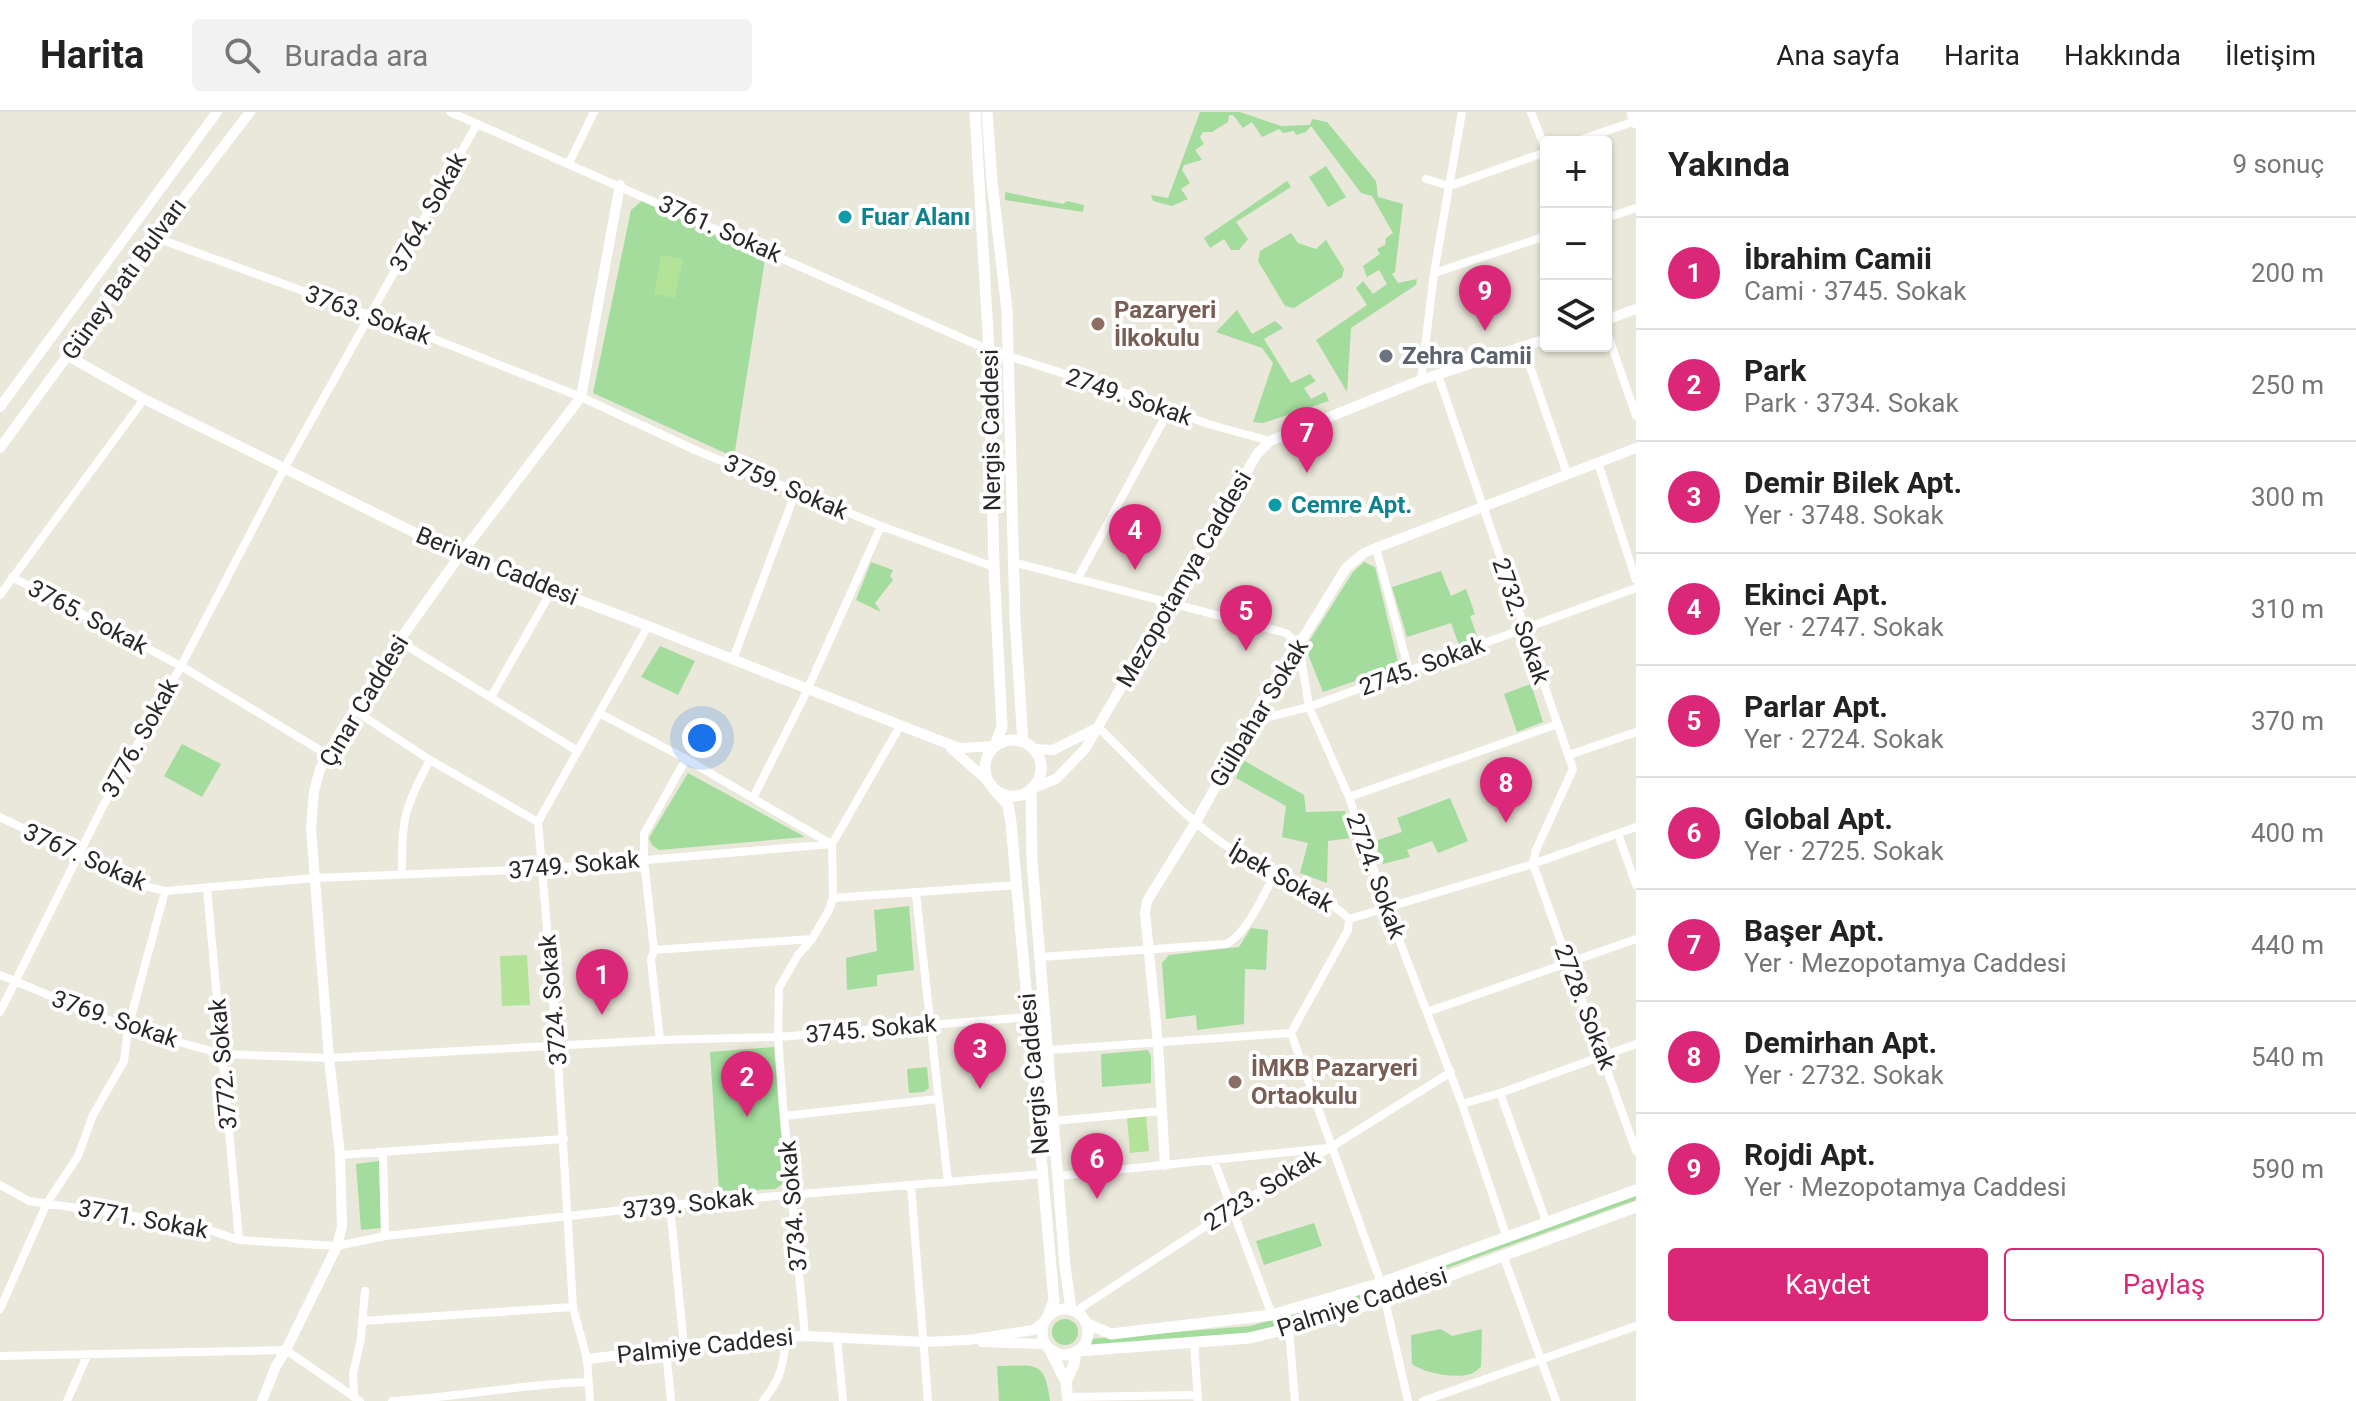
<!DOCTYPE html>
<html lang="tr">
<head>
<meta charset="utf-8">
<style>
  body { margin:0; font-family:Roboto,sans-serif; background:#f2f2f2; color:#222 }
  .controls { position:absolute; right:24px; top:24px; display:grid; overflow:hidden; border-radius:8px; box-shadow:0 2px 6px #0004 }
  .controls button { width:72px; height:72px; display:grid; place-items:center; padding:0; border:0; border-bottom:2px solid #e0e0e0; background:#fff; color:#222; font:40px sans-serif }
  .you { position:absolute; left:702px; top:626px; width:28px; height:28px; margin:-20px; border:6px solid #fff; border-radius:50%; background:#1a73e8; box-shadow:0 0 0 12px #1a73e833 }
  .badge { display:grid; place-items:center; width:52px; height:52px; border-radius:50%; background:#db2777; color:#fff; font-size:26px; font-weight:700 }
  .pin { position:absolute; translate:-50% -66px; filter:drop-shadow(0 2px 4px #0008) }
  .pin::after { content:''; position:absolute; top:42px; width:28px; height:24px; background:inherit; clip-path:polygon(0 0,100% 0,50% 100%) }
  .list { margin:0; padding:0; list-style:none }
  h2 { display:flex; justify-content:space-between; align-items:center; height:104px; margin:0; padding:0 32px; font-size:34px }
  h2 small { font-size:26px; font-weight:400; color:#767676 }
  .list li { display:grid; grid-template-columns:52px 1fr auto; gap:24px; align-items:center; box-sizing:border-box; height:112px; padding:0 32px; border-top:2px solid #e0e0e0 }
  .list b { display:block; font-size:30px; white-space:nowrap }
  .list p { margin:0; font-size:26px; white-space:nowrap; color:#767676 }
  .list em { font-size:26px; font-style:normal; color:#767676 }
  .actions { display:flex; gap:16px; padding:24px 32px }
  .actions a { flex:1; padding:18px 0; border:2px solid #db2777; border-radius:8px; text-align:center; font-size:28px; color:#db2777 }
  .actions .main { background:#db2777; color:#fff }
  .icon { flex:none; width:44px; height:44px; fill:none; stroke:currentColor; stroke-width:2; stroke-linecap:round; stroke-linejoin:round }
  .map { position:relative; flex:none; width:1636px; height:1289px; overflow:hidden }
  header { display:flex; align-items:center; gap:48px; box-sizing:border-box; height:112px; padding:0 40px; background:#fff; border-bottom:2px solid #e0e0e0 }
  header strong { font-size:38px }
  nav { display:flex; gap:44px; margin-inline-start:auto; font-size:28px }
  .search { width:560px; height:72px; background:#f2f2f2; display:flex; align-items:center; gap:20px; box-sizing:border-box; padding:0 28px; border-radius:8px; color:#767676; font-size:30px }
  main { display:flex }
  aside { flex:1; background:#fff }
  .map>svg:first-child { display:block }
</style>
</head>
<body>
<header>
<strong>Harita</strong>
<div class="search"><svg class="icon" aria-label="search" viewBox="0 0 24 24"><circle cx="10" cy="10" r="6"/><path d="M15 15l6 6"/></svg>Burada ara</div>
<nav><a>Ana sayfa</a><a>Harita</a><a>Hakkında</a><a>İletişim</a></nav>
</header>
<main>
<div class="map">
<svg width="1636" height="1289" viewBox="0 0 1636 1289">
  <rect width="100%" height="100%" fill="#eae7db"/>
  <path fill="#a3dc9c" d="M1200,0H1240L1281,14L1310,13L1312,7L1327,10L1376,69L1378,85L1403,92L1395,160L1392,162L1398,171L1417,167L1416,173L1351,216L1347,280L1316,228L1367,193L1356,176L1363,169L1373,182L1387,172L1379,158L1367,165L1363,154L1380,142L1377,137L1385,133L1386,126L1393,121L1372,84L1361,81L1311,14L1306,20L1296,23L1294,19L1283,21L1279,17L1262,25L1252,10L1243,16L1233,3H1229L1228,10L1212,20H1203L1200,25L1204,32L1195,38L1202,48L1184,53L1182,58L1190,71L1181,77L1188,87L1172,94L1153,89L1151,83L1168,86Z
    M1326,54L1346,85L1328,95L1309,65Z
    M1287,69L1291,75L1236,110L1248,127L1239,138H1231L1224,127L1210,136L1204,126Z
    M1005,80L1063,92L1067,89L1084,93L1083,100L1005,88Z
    M642,89L765,147L734,345L593,281L631,98Z
    M1291,121L1298,131L1316,137L1326,128L1344,157L1342,165L1294,196L1285,194L1258,149L1260,139Z
    M1237,198L1252,222L1275,209L1283,216L1264,227L1291,271L1310,262L1316,269L1304,276L1311,287L1325,280L1329,289L1263,311L1253,310L1273,251L1262,236L1216,220Z
    M871,450L893,458L890,464L893,468L875,491L881,500L856,488Z
    M1364,450L1375,455L1399,554L1323,580L1306,537L1310,528L1353,460Z
    M1441,459L1451,484L1466,477L1475,502L1470,504L1478,527L1459,533L1451,511L1407,525L1392,475Z
    M660,534L695,549L678,583L641,565Z
    M1531,572L1543,610L1517,620L1504,582Z
    M182,632L221,652L202,685L164,664Z
    M1243,648L1304,683L1306,700L1345,699L1351,726L1328,729L1327,771L1300,761L1308,731L1282,725L1286,694L1236,666Z
    M688,661L805,725L659,738L652,733L649,726Z
    M1450,686L1468,729L1438,741L1432,729L1407,738L1410,745L1383,752L1375,729L1402,720L1397,706Z
    M909,794L914,858L877,863V874L847,878L846,846L877,839L874,798Z
    M1251,816L1268,818L1266,858L1245,857L1244,912L1197,918L1196,903L1166,907L1162,851L1169,843L1239,835Z
    M774,935L785,1071L775,1077L719,1079L710,940Z
    M1148,938L1151,944V971L1102,975L1101,942Z
    M927,955L929,976L923,980L909,981L907,957Z
    M379,1049L381,1116L361,1118L356,1052Z
    M1636,1084V1088L1408,1170L1406,1167Z
    M1314,1111L1322,1134L1264,1153L1256,1129Z
    M1374,1178L1376,1183L1318,1204L1246,1221L1090,1234L1089,1227L1251,1214Z
    M1052 1220a13 13 0 1 1 26 0a13 13 0 1 1-26 0Z
    M1441,1217L1452,1224L1482,1217L1481,1255C1478,1257 1475,1261 1470,1262C1454,1267 1425,1261 1412,1252L1411,1223Z
    M997,1254C1034,1254 1045,1246 1050,1289H999Z"/>
  <path fill="#b2e398" d="M661,143L683,147L675,186L654,182Z
    M527,843L530,893L502,894L500,844Z
    M1146,1003L1149,1039L1130,1041L1127,1005Z"/>
  <g fill="none" stroke-linecap="round" stroke-linejoin="round">
    <path stroke="#fff" stroke-width="8" d="M450,0L989,238L1119,279L1208,312L1270,329
      M1531,0L1546,39
      M1574,30L1635,9
      M569,51L594,0
      M1426,67L1450,74L1546,40
      M1606,106L1636,96
      M154,125L419,221L581,285L695,338L881,414L994,455
      M1434,161L1546,124
      M1606,217L1636,304
      M1523,234L1567,362
      M1438,263L1573,657L1536,738L1533,752L1636,1039
      M1421,268L1434,161L1462,0
      M1598,351L1636,468
      M1376,436L1409,559
      M1013,450L1286,521L1299,533L1309,595L1349,685L1387,796L1462,992L1506,1123
      M12,465L181,554L328,643
      M1078,466L1169,298
      M0,483L144,287
      M399,529L576,638
      M733,547L796,379
      M491,585L552,478
      M354,598L430,648L538,710
      M599,601L686,647L831,732
      M1252,609L1309,595L1636,476
      M1098,615C1141,656 1183,707 1234,739C1272,762 1317,776 1349,807L1533,752L1636,715
      M1569,643L1636,620
      M1349,685L1558,612
      M753,686L804,585L881,414
      M0,705L140,773L165,779L316,766L542,757L832,732
      M1618,722L1636,773
      M402,763C401,708 404,696 430,648
      M207,776L239,1128
      M916,782L948,1070
      M833,786L1017,773
      M1349,807L1348,818L1291,921L1381,1171L1408,1289
      M654,838L644,748V722L686,647
      M1041,845L1226,832C1246,823 1265,781 1275,761
      M0,863L128,916L222,942L329,946L660,928L778,925L1029,905
      M0,900L103,694L181,554L285,355L477,12
      M1427,900L1636,827
      M660,928L651,848L654,838L812,827
      M1049,938L1291,921
      M1500,981L1546,1109
      M1462,992L1500,981L1636,932
      M784,1004L938,987
      M1054,1009L1162,999
      M383,1040L385,1124
      M340,1043L564,1027
      M1214,1049L1272,1203
      M1058,1064L1328,1036
      M0,1073L29,1089L194,1113L239,1128L337,1134L385,1124L670,1093L1042,1062
      M911,1074L928,1289
      M670,1093L684,1235
      M1503,1143L1556,1289
      M0,1197L47,1091L78,1044L93,1003L124,949L128,916L165,779
      M1076,1199L1232,1097L1451,960
      M362,1209L573,1195
      M1289,1217L1295,1289
      M805,1224L783,993L778,925L779,876L798,843L812,827L829,798L833,786L832,732L900,614
      M837,1226L843,1289
      M1194,1230L1198,1289
      M666,1238L671,1289
      M0,1244L286,1238L360,1289
      M354,1285L353,1262L361,1226L365,1179
      M1068,1285L1198,1283
      M67,1289L87,1244
      M392,1289C458,1285 522,1272 588,1270
      M590,1289L587,1247L573,1195L557,934L538,710L648,514
      M763,1289C783,1263 781,1258 787,1226
      M1423,1289L1636,1214"/>
    <path stroke="#fff" stroke-width="10" d="M1606,208L1636,197
      M68,244L144,287L460,443L648,514L943,630L960,636L995,634
      M0,295L217,0
      M0,336L154,125L250,0
      M951,636L988,669
      M1033,637L1053,638L1097,616
      M1031,677L1056,667L1085,637L1257,342L1270,329L1421,268L1546,227
      M1165,1053L1158,931L1145,801L1147,789L1196,710L1252,609L1346,456L1364,441L1376,436L1636,336
      M982,1230L1045,1232
      M587,1247L666,1238L719,1228L805,1224L924,1230L968,1228L1033,1218L1044,1210
      M262,1289L276,1254L286,1238L337,1134L342,1114L340,1043L329,946L311,717L314,679L320,657L341,619L399,529L460,443L581,285L620,73"/>
    <path stroke="#fff" stroke-width="11" d="M975,0L989,238L994,455L1002,615L995,634
      M987,0L992,70L1007,198L1015,508L1023,630
      M1632,0L1636,11
      M985 656a28 28 0 1 1 56 0a28 28 0 1 1-56 0Z
      M993,676L1008,693L1011,711L1054,1188L1048,1204
      M1031,677L1032,749L1065,1154L1071,1198
      M1042 1220a23 23 0 1 1 46 0a23 23 0 1 1-46 0Z
      M1086,1211L1111,1222L1272,1203L1381,1171L1636,1078
      M1050,1238L1066,1270L1068,1289
      M1078,1239L1250,1226L1307,1212L1386,1187L1636,1095
      M1066,1270L1074,1252L1076,1240"/>
  </g>
  <g fill="#0f9aa8" stroke="#fff" stroke-width="3">
    <circle cx="845" cy="105" r="8"/>
    <circle cx="1275" cy="393" r="8"/>
  </g>
  <g fill="#8d6e63" stroke="#fff" stroke-width="3">
    <circle cx="1098" cy="212" r="8"/>
    <circle cx="1235" cy="970" r="8"/>
  </g>
  <circle fill="#6b7280" stroke="#fff" stroke-width="3" cx="1386" cy="244" r="8"/>
  <g text-anchor="middle" dominant-baseline="central" stroke-width="8" stroke-linejoin="round" paint-order="stroke">
    <g font-size="24" fill="#282828" stroke="#fff">
      <text transform="translate(428 100) rotate(-61)">3764. Sokak</text>
      <text transform="translate(720 117) rotate(24)">3761. Sokak</text>
      <text transform="translate(124 167) rotate(-54)">Güney Batı Bulvarı</text>
      <text transform="translate(368 203) rotate(20)">3763. Sokak</text>
      <text transform="translate(1129 285) rotate(19)">2749. Sokak</text>
      <text transform="translate(991 318) rotate(-91)">Nergis Caddesi</text>
      <text transform="translate(786 375) rotate(23)">3759. Sokak</text>
      <text transform="translate(497 454) rotate(22)">Berivan Caddesi</text>
      <text transform="translate(1184 467) rotate(-60)">Mezopotamya Caddesi</text>
      <text transform="translate(88 505) rotate(28)">3765. Sokak</text>
      <text transform="translate(1521 509) rotate(71)">2732. Sokak</text>
      <text transform="translate(1422 554) rotate(-20)">2745. Sokak</text>
      <text transform="translate(364 589) rotate(-59)">Çınar Caddesi</text>
      <text transform="translate(1259 601) rotate(-59)">Gülbahar Sokak</text>
      <text transform="translate(140 626) rotate(-61)">3776. Sokak</text>
      <text transform="translate(85 745) rotate(24)">3767. Sokak</text>
      <text transform="translate(574 753) rotate(-5)">3749. Sokak</text>
      <text transform="translate(1376 764) rotate(70)">2724. Sokak</text>
      <text transform="translate(1281 765) rotate(30)">İpek Sokak</text>
      <text transform="translate(553 888) rotate(-95)">3724. Sokak</text>
      <text transform="translate(1585 895) rotate(69)">2728. Sokak</text>
      <text transform="translate(115 907) rotate(19)">3769. Sokak</text>
      <text transform="translate(871 917) rotate(-5)">3745. Sokak</text>
      <text transform="translate(223 952) rotate(-95)">3772. Sokak</text>
      <text transform="translate(1034 962) rotate(-95)">Nergis Caddesi</text>
      <text transform="translate(1262 1078) rotate(-32)">2723. Sokak</text>
      <text transform="translate(688 1092) rotate(-6)">3739. Sokak</text>
      <text transform="translate(793 1094) rotate(-95)">3734. Sokak</text>
      <text transform="translate(143 1107) rotate(10)">3771. Sokak</text>
      <text transform="translate(1362 1190) rotate(-18)">Palmiye Caddesi</text>
      <text transform="translate(705 1234) rotate(-6)">Palmiye Caddesi</text>
    </g>
    <g font-size="24" font-weight="bold" fill="#0d838f" stroke="#fff" text-anchor="start">
      <text x="861" y="105">Fuar Alanı</text>
      <text x="1291" y="393">Cemre Apt.</text>
    </g>
    <g font-size="24" font-weight="bold" fill="#785e54" stroke="#fff" text-anchor="start">
      <text x="1114" y="198">Pazaryeri<tspan x="1114" dy="28">İlkokulu</tspan></text>
      <text x="1251" y="956">İMKB Pazaryeri<tspan x="1251" dy="28">Ortaokulu</tspan></text>
    </g>
    <g font-size="24" font-weight="bold" fill="#5b616d" stroke="#fff" text-anchor="start">
      <text x="1402" y="244">Zehra Camii</text>
    </g>
  </g>
</svg>
<div class="controls">
<button>+</button>
<button>−</button>
<button><svg class="icon" aria-label="layers" viewBox="0 0 24 24"><path d="M12 4l9 5-9 5-9-5zM3 14l9 5 9-5"/></svg></button>
</div>
<div class="you"></div>
<div class="pin badge" style="left:602px;top:903px">1</div>
<div class="pin badge" style="left:747px;top:1005px">2</div>
<div class="pin badge" style="left:980px;top:977px">3</div>
<div class="pin badge" style="left:1135px;top:458px">4</div>
<div class="pin badge" style="left:1246px;top:539px">5</div>
<div class="pin badge" style="left:1097px;top:1087px">6</div>
<div class="pin badge" style="left:1307px;top:361px">7</div>
<div class="pin badge" style="left:1506px;top:711px">8</div>
<div class="pin badge" style="left:1485px;top:219px">9</div>
</div>
<aside>
<h2>Yakında<small>9 sonuç</small></h2>
<ul class="list">
<li><span class="badge">1</span><div><b>İbrahim Camii</b><p>Cami · 3745. Sokak</p></div><em>200 m</em></li>
<li><span class="badge">2</span><div><b>Park</b><p>Park · 3734. Sokak</p></div><em>250 m</em></li>
<li><span class="badge">3</span><div><b>Demir Bilek Apt.</b><p>Yer · 3748. Sokak</p></div><em>300 m</em></li>
<li><span class="badge">4</span><div><b>Ekinci Apt.</b><p>Yer · 2747. Sokak</p></div><em>310 m</em></li>
<li><span class="badge">5</span><div><b>Parlar Apt.</b><p>Yer · 2724. Sokak</p></div><em>370 m</em></li>
<li><span class="badge">6</span><div><b>Global Apt.</b><p>Yer · 2725. Sokak</p></div><em>400 m</em></li>
<li><span class="badge">7</span><div><b>Başer Apt.</b><p>Yer · Mezopotamya Caddesi</p></div><em>440 m</em></li>
<li><span class="badge">8</span><div><b>Demirhan Apt.</b><p>Yer · 2732. Sokak</p></div><em>540 m</em></li>
<li><span class="badge">9</span><div><b>Rojdi Apt.</b><p>Yer · Mezopotamya Caddesi</p></div><em>590 m</em></li>
</ul>
<div class="actions"><a class="main">Kaydet</a><a>Paylaş</a></div>
</aside>
</main>
</body>
</html>
